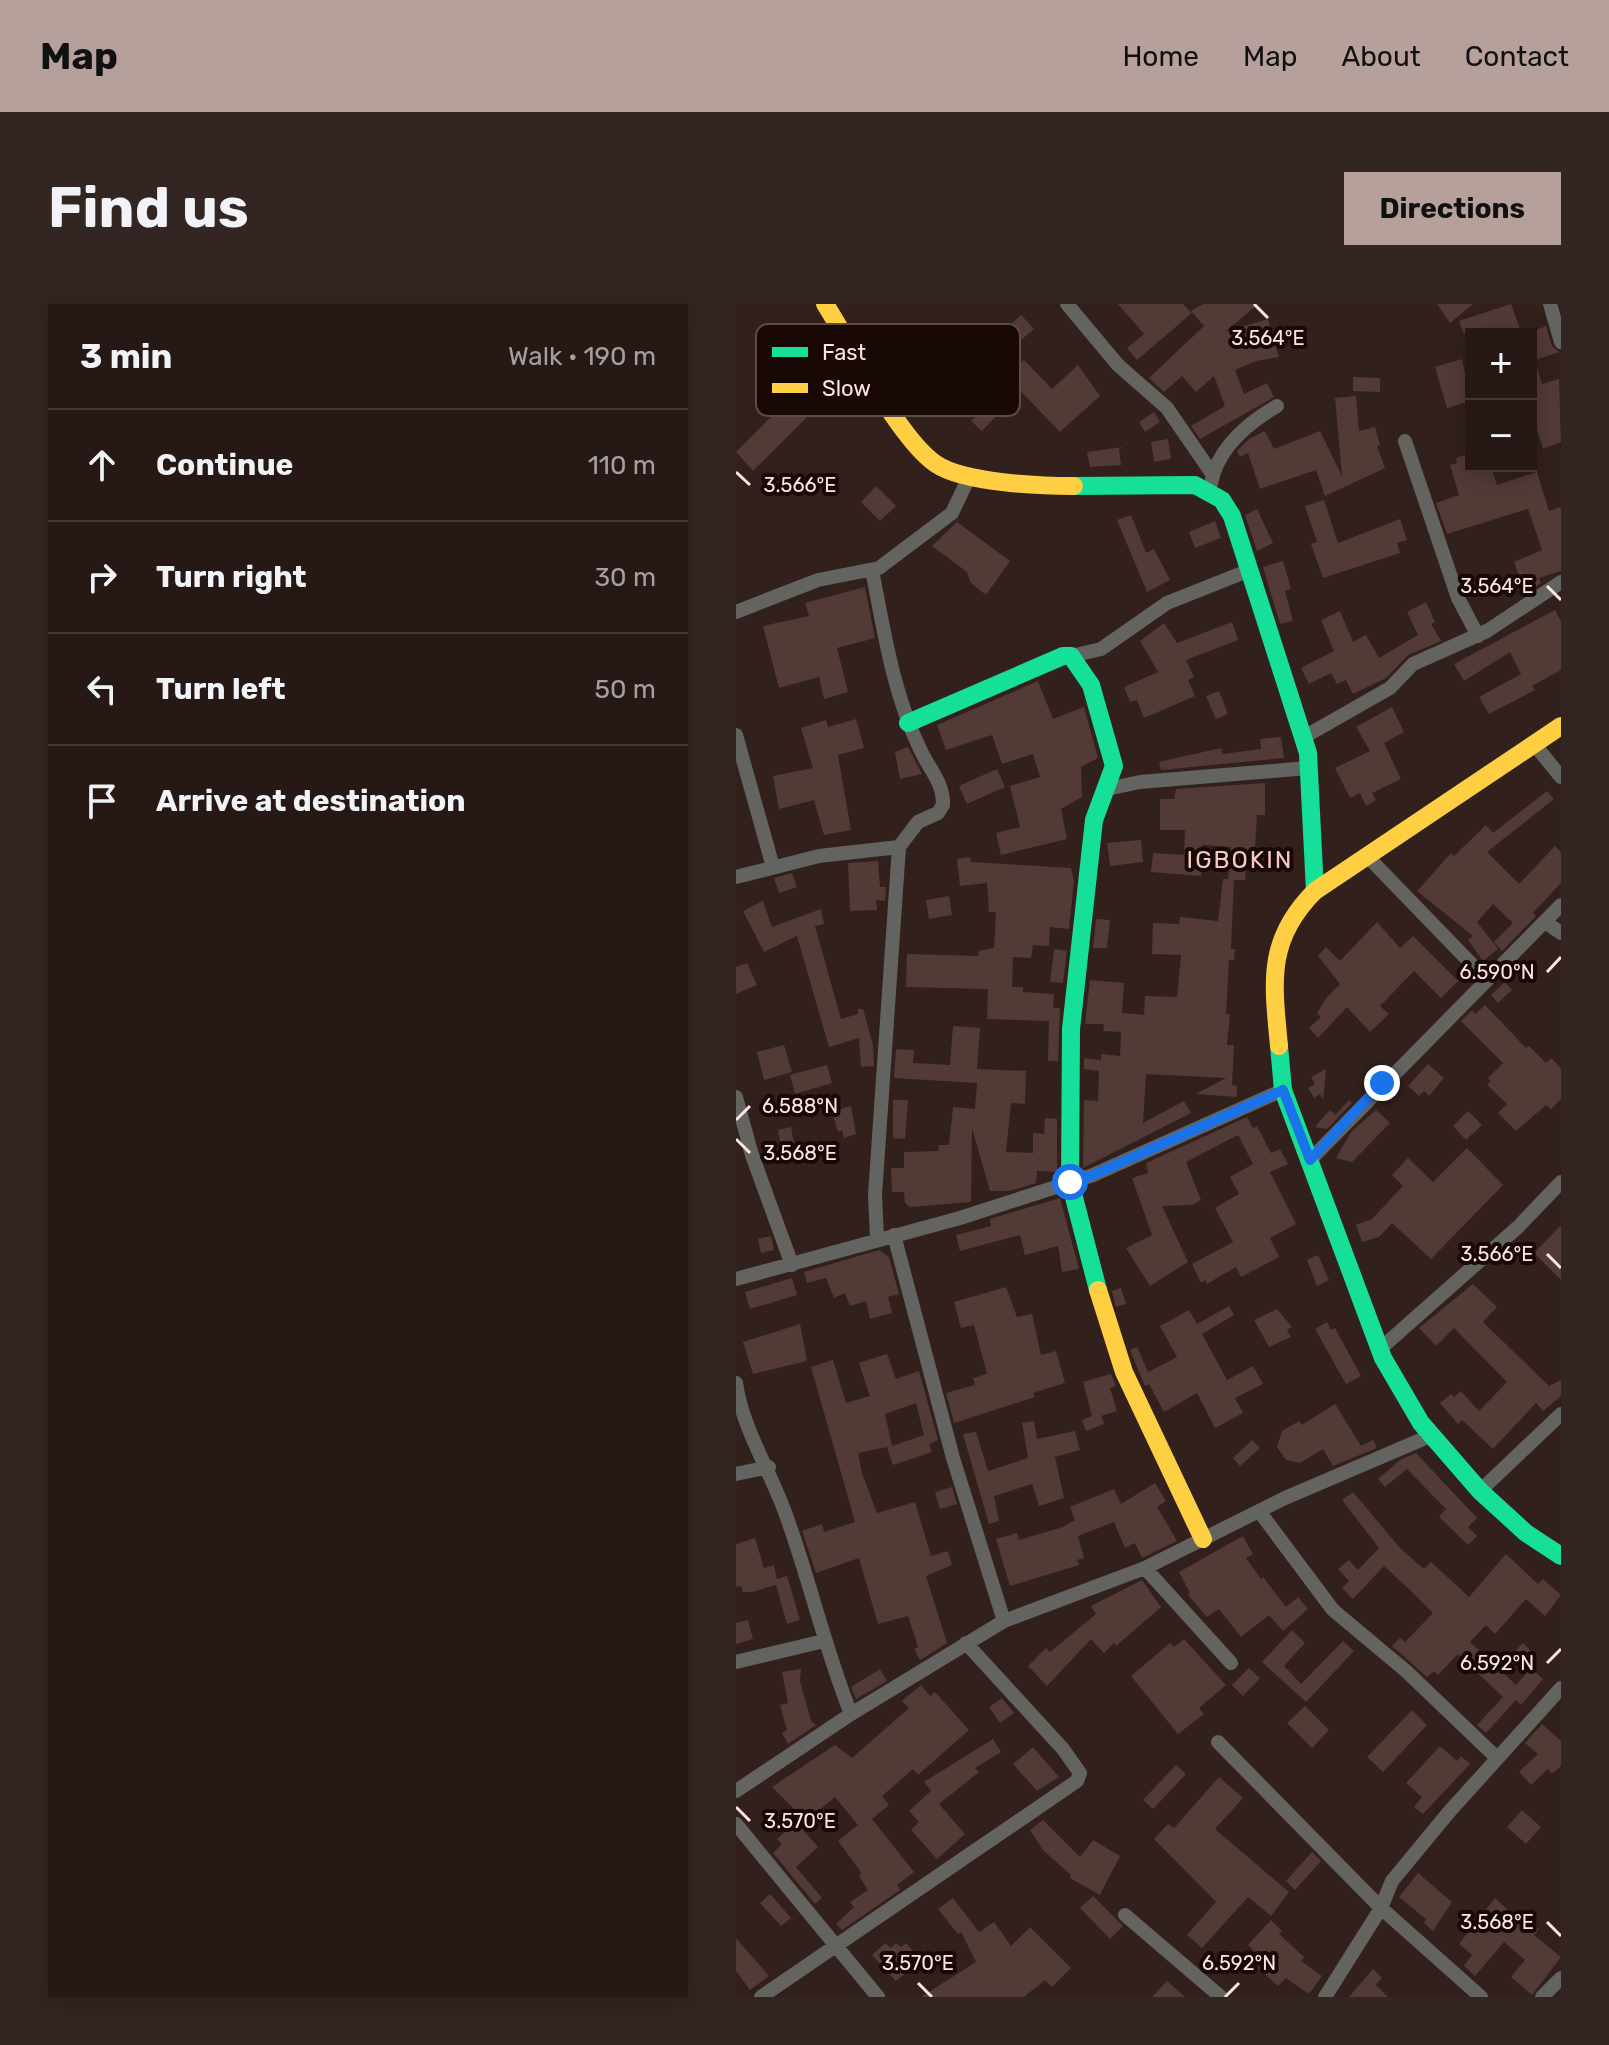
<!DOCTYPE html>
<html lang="en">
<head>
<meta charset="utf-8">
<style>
  body { margin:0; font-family:Rubik,sans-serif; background:#322522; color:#f1f3f6 }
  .controls { position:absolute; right:24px; top:24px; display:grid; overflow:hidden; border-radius:0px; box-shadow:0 4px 20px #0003 }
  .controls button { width:72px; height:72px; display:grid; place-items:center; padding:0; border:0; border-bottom:2px solid #423734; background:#261815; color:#f1f3f6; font:40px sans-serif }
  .stop { position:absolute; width:24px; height:24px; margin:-18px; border:6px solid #1a73e8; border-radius:50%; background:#fff }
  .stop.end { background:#1a73e8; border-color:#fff; box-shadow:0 2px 8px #0008 }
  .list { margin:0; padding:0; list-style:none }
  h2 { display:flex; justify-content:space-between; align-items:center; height:104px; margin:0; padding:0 32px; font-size:34px }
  h2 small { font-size:26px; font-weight:400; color:#a4a0a0 }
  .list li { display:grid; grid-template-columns:52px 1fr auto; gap:24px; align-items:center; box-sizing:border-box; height:112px; padding:0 32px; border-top:2px solid #423734 }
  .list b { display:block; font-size:30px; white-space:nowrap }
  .list em { font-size:26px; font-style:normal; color:#a4a0a0 }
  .icon { flex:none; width:44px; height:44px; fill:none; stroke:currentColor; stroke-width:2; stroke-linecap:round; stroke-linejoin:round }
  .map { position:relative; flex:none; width:825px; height:1693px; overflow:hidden; border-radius:0px }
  header { display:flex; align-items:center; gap:48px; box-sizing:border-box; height:112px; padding:0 40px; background:#b6a09c; color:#111 }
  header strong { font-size:38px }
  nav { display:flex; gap:44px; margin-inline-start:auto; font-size:28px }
  .intro { display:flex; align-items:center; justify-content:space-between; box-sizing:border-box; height:192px; padding:0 48px }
  h1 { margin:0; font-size:56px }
  .button { padding:20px 36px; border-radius:0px; background:#b6a09c; color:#111; font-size:28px; font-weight:700 }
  main { display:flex; gap:48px; padding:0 48px }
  aside { flex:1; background:#261815; border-radius:0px; box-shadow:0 4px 20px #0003 }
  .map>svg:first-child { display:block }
</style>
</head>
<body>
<header>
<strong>Map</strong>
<nav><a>Home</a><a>Map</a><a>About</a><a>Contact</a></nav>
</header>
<div class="intro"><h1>Find us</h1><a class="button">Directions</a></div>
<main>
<aside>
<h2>3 min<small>Walk · 190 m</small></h2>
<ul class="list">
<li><svg class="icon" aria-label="ahead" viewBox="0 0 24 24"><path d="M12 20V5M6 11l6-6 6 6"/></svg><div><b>Continue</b></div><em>110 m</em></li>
<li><svg class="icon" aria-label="right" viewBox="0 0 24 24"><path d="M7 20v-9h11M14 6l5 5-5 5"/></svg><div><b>Turn right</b></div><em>30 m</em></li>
<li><svg class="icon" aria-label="left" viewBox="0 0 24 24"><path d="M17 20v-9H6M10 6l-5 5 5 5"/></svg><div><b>Turn left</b></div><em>50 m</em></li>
<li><svg class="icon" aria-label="arrive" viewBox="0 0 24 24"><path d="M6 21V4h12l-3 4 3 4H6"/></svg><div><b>Arrive at destination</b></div></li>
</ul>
</aside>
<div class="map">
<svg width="825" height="1693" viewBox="0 0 825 1693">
  <rect width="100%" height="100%" fill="#32201c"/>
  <path fill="#523a37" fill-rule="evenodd" d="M382,0H447L456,9L401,56L391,44L408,30Z
    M467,0H522L489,28L532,15L543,53L520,57L499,66L508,90L531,79L538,93L464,135L455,122L489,102L478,72L460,88L446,72L428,88L413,74L468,22L455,7Z
    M701,0H737L714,19Z
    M775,0L786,30H728L723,17Z
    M285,11L298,25L271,48L259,34Z
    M810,22L816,42L823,48L799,56L806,80L823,75L825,138L807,145L800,122L795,123V28Z
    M726,55L735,97L711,104L699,63Z
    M288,56L316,85L342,61L364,92L324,128L270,72Z
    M617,73L644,74V88L617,87Z
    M72,76L90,94L17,167L0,148Z
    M620,92L623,127L639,123L644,141L641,142L649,164L589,192L580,166L524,185L512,149L504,153L501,147L513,135L529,127L538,145L584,127L606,172L599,94Z
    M256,96L267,105L246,127L235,117Z
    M418,108L424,118L409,128L403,118Z
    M432,135L435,155L418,158L415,138Z
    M387,143L383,145L385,161L354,163L351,148Z
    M735,149V162H755L761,181L801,168L813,207L825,203V267L803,274L805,279L798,284L789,288L778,258L806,246L792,205L711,230L700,199L723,191L714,161L721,159L720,154Z
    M140,182L160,202L144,217L125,198Z
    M588,196L602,239L664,215L671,236L661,239L664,249L587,274L575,240L581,238L569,202Z
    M521,205L537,239L521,247L509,211Z
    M395,211L410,249L418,245L434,276L411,288L381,216Z
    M479,217L485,234L459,244L453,228Z
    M221,218L274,257L250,291L234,278L231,268L196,242Z
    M547,257L555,285L549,287L557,317L544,320L527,263Z
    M129,283L139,334L101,344L112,388L88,395L83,373L43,384L27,322L73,312L69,299Z
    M690,298L699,318L695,320L705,337L672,351L650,374L617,390L610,376L601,380L595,369L573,380L565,364L598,347L585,316L604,307L617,338L630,331L643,354L682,331L671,308Z
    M819,306L825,317V366L796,382L799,386L753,410L743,393L785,370L774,348L728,377L718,360Z
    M496,318L502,336L450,356L458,373L452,376L459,392L408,414L401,396L394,398L388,383L422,368L404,337L428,319L441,339Z
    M302,377L317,415L348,403L362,454L345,463L346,493L325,505L331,535L265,551L260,529L284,523L274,482L304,473L297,450L266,460L256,431L210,446L201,421Z
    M483,387L492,410L480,415L470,392Z
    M656,403L668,428L648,439L665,475L636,489L640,496L630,502L624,489L614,494L599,464L634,447L620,423Z
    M120,415L128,444L102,451L115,526L88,531L78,496L43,505L37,472L77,464L65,424L90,416L92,423Z
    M545,433L548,454L425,466L423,458L485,444L487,450L525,445L524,435Z
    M172,443L186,470L164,475L159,448Z
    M261,465L269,483L231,500L223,482Z
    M529,479V511H521L518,559H510L509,576H498L495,645H499L498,656H493L490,710H494L491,741H498L496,781L501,782V793L460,790L490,774L410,770L407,819L448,797L455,809L347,864L348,796L362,797L363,767L348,765V754L365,756V750L384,752L385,728L367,727L368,720H349L354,676L388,679L386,709L408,711L409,692L441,693L445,651L416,650L417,619L443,620L444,613L482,617L487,575H492L495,543L466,541L465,572L415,568L417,549L448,551L449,526H424V495H438L440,485Z
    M811,487L818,495L751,548L783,580L819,542L825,548V579L797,609L800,612L766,647L758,638L777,619L757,600L741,618L762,645L747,657L732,636L737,632L681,587L715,549L718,552L750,521L757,529Z
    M405,536L407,558L374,562L371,539Z
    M234,553L235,558L335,564L338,577L333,625L314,623L313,642L297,641L295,654L277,653L276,683H287V688L318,690L317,704H324L322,757H312L313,717L251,715L252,685L170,683L171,650L242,652L243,647L258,644L260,608H253L251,579L224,582L221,555Z
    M142,557L144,583H150L149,597L140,596L141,606L114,607L112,559Z
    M56,569L61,583L43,589L38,574Z
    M213,592L216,611L193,615L190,596Z
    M27,597L36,623L85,605L88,620L79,622L105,715L122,710V705H127L137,741L138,762L125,763L123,734L93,743L61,632L28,648L7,607Z
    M360,615L374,616L371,644H357Z
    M641,618L664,644L677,632L722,677L705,694L678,667L644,702L653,710L634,728L611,703L582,734L573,724L585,713L581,709L591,693L604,680L582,652L590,643L604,657Z
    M318,645L331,647L327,679L314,678Z
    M11,659L21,681L0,690V663Z
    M769,678L776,686L762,699L755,691Z
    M749,701L790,744L793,742L810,759L815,754L825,764V795L815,805L810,801L780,827L762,809L771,800L751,781L755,777L752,774L767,759L725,717L736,706L739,710Z
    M217,722L244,724L241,765L290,767L289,800L275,799L270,848L297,849V829L308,830L309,814L321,815V868L301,867L300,879L274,887H254L236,824L235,898L174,903L169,899L168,888H156L155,864H168V848L203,847L202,841H213L217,803L239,805L241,779L158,774L160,745L178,746L177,759L214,761Z
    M48,741L56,768L28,776L21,748Z
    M692,760L708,774L693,792L688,787L683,792L672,782Z
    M91,761L96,779L59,790L54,771Z
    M590,765L587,796L584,790L578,794L572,784L579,780L575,773Z
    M157,796H172L169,835L157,834Z
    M613,796L616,799L591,825L579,823L594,806L599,811Z
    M115,802L120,830L108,834L106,826L102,828L96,808Z
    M640,806L654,819L616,858L600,854L615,828Z
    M732,807L746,821L730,836L717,822Z
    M511,813L517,824L521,822L535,849L544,845L552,860L534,868L560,920L534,934L543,953L505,973L500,963L471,980L469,976L465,979L456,960L497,938L479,904L503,890L494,873L517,860L502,831L450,858L465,896L456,901L426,902L452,958L414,982L390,944L416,931L396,874L412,869L410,859Z
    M55,823L60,850L47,853L42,826Z
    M731,844L767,881L695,955L656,919L643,933L626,938L620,921L636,915L667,882L656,871L672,854L697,878Z
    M324,894L343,965L326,968L322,942L289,951L284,931L224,947L220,931L255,922L254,915Z
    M825,921V976L798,949Z
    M35,932L38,946L25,949L22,935Z
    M143,946L153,953L163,990L152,993L156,1009L134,1015L130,997L114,1002L109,989L98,994L90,974L71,979L68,968Z
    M582,951L593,976L581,982L571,956Z
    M56,974L61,991L14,1005L9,988Z
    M737,980L761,1003L747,1018L813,1082L825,1076V1092L807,1107L800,1099L757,1145L726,1116L722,1120L704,1099L715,1090L718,1093L725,1087L743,1107L771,1078L718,1024L700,1042L683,1024Z
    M270,983L281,1013L296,1010L305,1051L320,1047L329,1079L297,1089L299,1093L218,1119L210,1089L239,1081L237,1074L251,1070L238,1021L225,1024L218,998Z
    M385,984L390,1000L380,1003L376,987Z
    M493,1002L498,1011L466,1030L491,1076L517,1062L527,1080L499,1094L507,1109L479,1124L461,1089L428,1108L413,1080L409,1082L394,1046L401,1043L412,1068L441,1053L424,1022L453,1006L461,1020Z
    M541,1005L556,1023L551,1026L555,1033L533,1043L518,1016Z
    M591,1018L595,1026L599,1024L625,1072L610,1080L579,1025Z
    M64,1020L71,1057L17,1070L7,1038Z
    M151,1050L160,1075L183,1067L202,1136L193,1140L196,1148L157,1161L151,1143L156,1142L122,1149L126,1169L141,1209L179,1198L195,1252L212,1247L216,1261L190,1272L211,1339L184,1356L178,1345L182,1343L172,1312L142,1320L123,1254L80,1269L66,1227L86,1220L88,1228L119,1218L75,1063L97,1056L110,1099L134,1092L123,1059ZM180,1099L188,1131L156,1142L149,1110Z
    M375,1070L380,1082L374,1084L381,1107L365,1112L368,1120L350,1127L346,1116L356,1112L347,1078Z
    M599,1100L625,1142L637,1136L641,1144L597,1162L587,1145L564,1159L550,1156L541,1143L546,1127L563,1117L566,1121Z
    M298,1117L301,1135L339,1127L344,1146L319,1153L328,1194L303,1202L296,1180L258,1192L263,1217L253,1220L227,1130L240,1128L252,1167L292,1154L286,1119Z
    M516,1136L524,1144L504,1162L497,1154Z
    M680,1149L741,1214L732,1223L741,1232L732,1241L703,1213L710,1205L671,1165L649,1183L642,1175L664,1156Z
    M419,1179L430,1197L421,1203L441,1237L406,1254L399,1239L389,1244L378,1218L342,1232L348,1254L341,1256L343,1261L274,1282L260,1235L281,1229L283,1236L327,1223L339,1216L334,1203L378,1185L385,1200Z
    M216,1183L221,1200L204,1205L199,1188Z
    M617,1188L664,1244L688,1265L695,1258L733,1293L770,1250L802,1280L807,1275L825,1291L809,1312L790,1295L759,1330L750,1321L734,1338L780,1381L795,1364L807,1375L785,1401L780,1396L750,1429L741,1421L767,1393L722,1350L702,1371L698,1367L691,1373L656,1342L664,1334L669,1338L697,1309L676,1288L648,1262L617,1295L606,1284L613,1277L602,1265L613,1256L622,1266L643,1244L606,1196Z
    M507,1232L517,1250L510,1254L525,1275L527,1273L550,1303L562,1293L572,1305L547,1327L533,1311L505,1333L483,1305L471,1313L452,1291L454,1289L443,1268Z
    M19,1234L28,1264L38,1261L41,1275L51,1272L64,1316L51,1320L40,1281L16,1288H7L5,1282L0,1283V1240Z
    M406,1276L425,1303L380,1342L378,1339L368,1349L355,1335L311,1382L292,1362L310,1344L314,1348L360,1310L355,1302Z
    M12,1316L17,1335L0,1340V1319Z
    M556,1326L569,1339L548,1362L565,1380L607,1337L618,1347L570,1398L526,1358Z
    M448,1335L490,1381L463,1404L468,1410L442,1430L395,1372L434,1339L438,1343Z
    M787,1339L795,1347L787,1355L779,1347Z
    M513,1364L524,1374L507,1392L496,1381Z
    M65,1365L64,1377L75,1417L80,1421L52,1440L46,1429L51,1426L44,1401L52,1399L46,1368Z
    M144,1365L151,1377L120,1395L115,1383Z
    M185,1381L194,1392L199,1388L233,1426L182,1471L177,1465L146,1492L153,1501L136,1515L178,1568L161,1581L164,1586L106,1626L100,1620L118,1603L114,1598L132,1586L123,1572L125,1568L102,1537L122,1521L99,1493L70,1517L36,1483L99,1441L116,1454L173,1404L166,1397Z
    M266,1394L278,1409L264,1419L253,1403Z
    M569,1402L593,1426L576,1444L551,1419Z
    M676,1406L691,1421L647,1468L631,1453Z
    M806,1420L825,1437V1462L816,1470L812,1465L795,1481L783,1468L802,1450L789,1439Z
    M257,1435L265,1448L239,1464L243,1468L203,1500L229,1530L201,1555L175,1526L183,1518L173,1507L195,1487L188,1478Z
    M704,1442L721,1457L725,1452L734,1460L687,1510L678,1503L686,1493L670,1479Z
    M297,1443L323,1473L301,1487L277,1460Z
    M440,1461L450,1470L417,1505L407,1496Z
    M483,1473L507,1494L479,1525L553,1588L535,1612L512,1593L466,1644L451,1631L480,1598L418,1535L432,1520L438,1524Z
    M786,1506L805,1523L790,1540L771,1523Z
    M307,1516L344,1553L357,1536L384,1552L364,1591L334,1574L335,1571L307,1546L294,1526Z
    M60,1518L82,1543L60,1563L86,1594L79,1600L37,1549L46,1540L41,1535Z
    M576,1548L585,1557L559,1586L550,1577Z
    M682,1569L716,1598L697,1627L688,1619L690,1615L663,1593Z
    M34,1590L55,1614L45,1622L24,1599Z
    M357,1592L387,1622L374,1635L344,1604Z
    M217,1594L243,1628L258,1618L275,1642L294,1623L335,1664L316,1683L309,1676L288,1693H185L240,1658L225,1628L222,1630L202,1605Z
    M759,1594L777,1611L781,1607L803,1625L798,1631L825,1653L796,1691L775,1673L789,1656L768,1638L739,1672L728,1662L736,1651L723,1640Z
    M535,1616L546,1627L543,1630L568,1653L565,1657L586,1672L573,1690L550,1674L542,1682L522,1664L528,1657L512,1641Z
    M0,1634L33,1672L14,1686L0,1667Z
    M149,1639L155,1644L160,1639L165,1643L170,1639L185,1657L160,1677L136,1651Z
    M637,1665L646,1674L640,1681L652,1693H613Z
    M431,1677L449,1693H416Z"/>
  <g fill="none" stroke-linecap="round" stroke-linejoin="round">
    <path stroke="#636460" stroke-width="14" d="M331,0L382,61L431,104L477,171
      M814,0L825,38
      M669,137L722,294L742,332
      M475,180C481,145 512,119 541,102
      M0,308L82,276L143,264L216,209L234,171
      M335,352L365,345L431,299L514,266
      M0,431L37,563
      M568,433L654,384L677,360L751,327L825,278
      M798,440L825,473
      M371,485L404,478L572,464
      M630,551L751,676
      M0,573L83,552L163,543L182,518L202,509L207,501C208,479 193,465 184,445C157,389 148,327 136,266
      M809,618L825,629
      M0,793L16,851L56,961
      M574,856L825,601
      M158,931L217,1154L268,1317
      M141,935L139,891L163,543
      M0,975L224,914L357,871L547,786
      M644,1045L782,923L825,878
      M0,1079C6,1124 35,1168 50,1211C74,1277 89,1345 115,1410
      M0,1170L33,1163
      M744,1187L825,1110
      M523,1207L597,1306L670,1367L761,1454
      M409,1264L495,1359
      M0,1358L88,1337
      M482,1438L645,1604L745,1693
      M0,1487L115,1410L268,1317L409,1264L549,1194L694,1132
      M0,1520L142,1693
      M389,1611L485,1693
      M25,1693L341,1477L344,1469L327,1445L230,1339
      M589,1693L645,1604L656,1577L713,1508L825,1384
      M806,1693L825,1674"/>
    <path stroke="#16e098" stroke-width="18" d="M338,182L459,181L486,196L496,212L572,449L579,587
      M172,419L327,352H335L355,381L378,462L358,516L335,725L334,878L362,986
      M543,742L547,786L647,1054L685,1119L744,1187L790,1229L825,1252"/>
    <path stroke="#ffcf43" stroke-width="18" d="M89,0C115,41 164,136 200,160C228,179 304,182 338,182
      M543,742C537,678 530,636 579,587L825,422
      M362,986L388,1068L467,1235"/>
  </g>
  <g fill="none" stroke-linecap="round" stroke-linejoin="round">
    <path stroke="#1a73e8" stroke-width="10" d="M334,878L357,871L547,786L574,856L646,779"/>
  </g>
  <path fill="none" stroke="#fde5e1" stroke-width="3" d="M518,0L532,14M0,168L14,181M811,282L825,296M811,668L825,653M0,816L14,802M0,835L14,849M811,950L825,964M811,1359L825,1345M0,1503L14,1517M811,1618L825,1632M182,1679L196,1693M489,1693L503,1679"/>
  <g text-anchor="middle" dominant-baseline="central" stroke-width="8" stroke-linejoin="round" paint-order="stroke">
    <g font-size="24" letter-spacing="2" fill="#f6c9c0" stroke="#180907">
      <text x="504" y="556">IGBOKIN</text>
    </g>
  </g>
  <rect x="20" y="20" width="264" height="92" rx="12" fill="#180907" stroke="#5d4b48" stroke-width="2"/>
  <rect x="36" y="43" width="36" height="10" fill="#16e098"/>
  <rect x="36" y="79" width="36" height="10" fill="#ffcf43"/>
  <g font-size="22" fill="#fde5e1">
    <text x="86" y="56">Fast</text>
    <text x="86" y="92">Slow</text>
  </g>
  <g font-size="20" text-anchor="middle" fill="#fde5e1" stroke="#180907" stroke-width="8" stroke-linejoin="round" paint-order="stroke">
    <text x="532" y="41">3.564°E</text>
    <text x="64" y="188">3.566°E</text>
    <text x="761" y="289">3.564°E</text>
    <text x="761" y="675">6.590°N</text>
    <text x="64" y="809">6.588°N</text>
    <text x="64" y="856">3.568°E</text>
    <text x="761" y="957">3.566°E</text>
    <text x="761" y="1366">6.592°N</text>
    <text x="64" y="1524">3.570°E</text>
    <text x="761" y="1625">3.568°E</text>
    <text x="503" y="1666">6.592°N</text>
    <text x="182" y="1666">3.570°E</text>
  </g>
</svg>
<div class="controls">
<button>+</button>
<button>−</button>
</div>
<div class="stop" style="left:334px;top:878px"></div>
<div class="stop end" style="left:646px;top:779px"></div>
</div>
</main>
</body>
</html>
